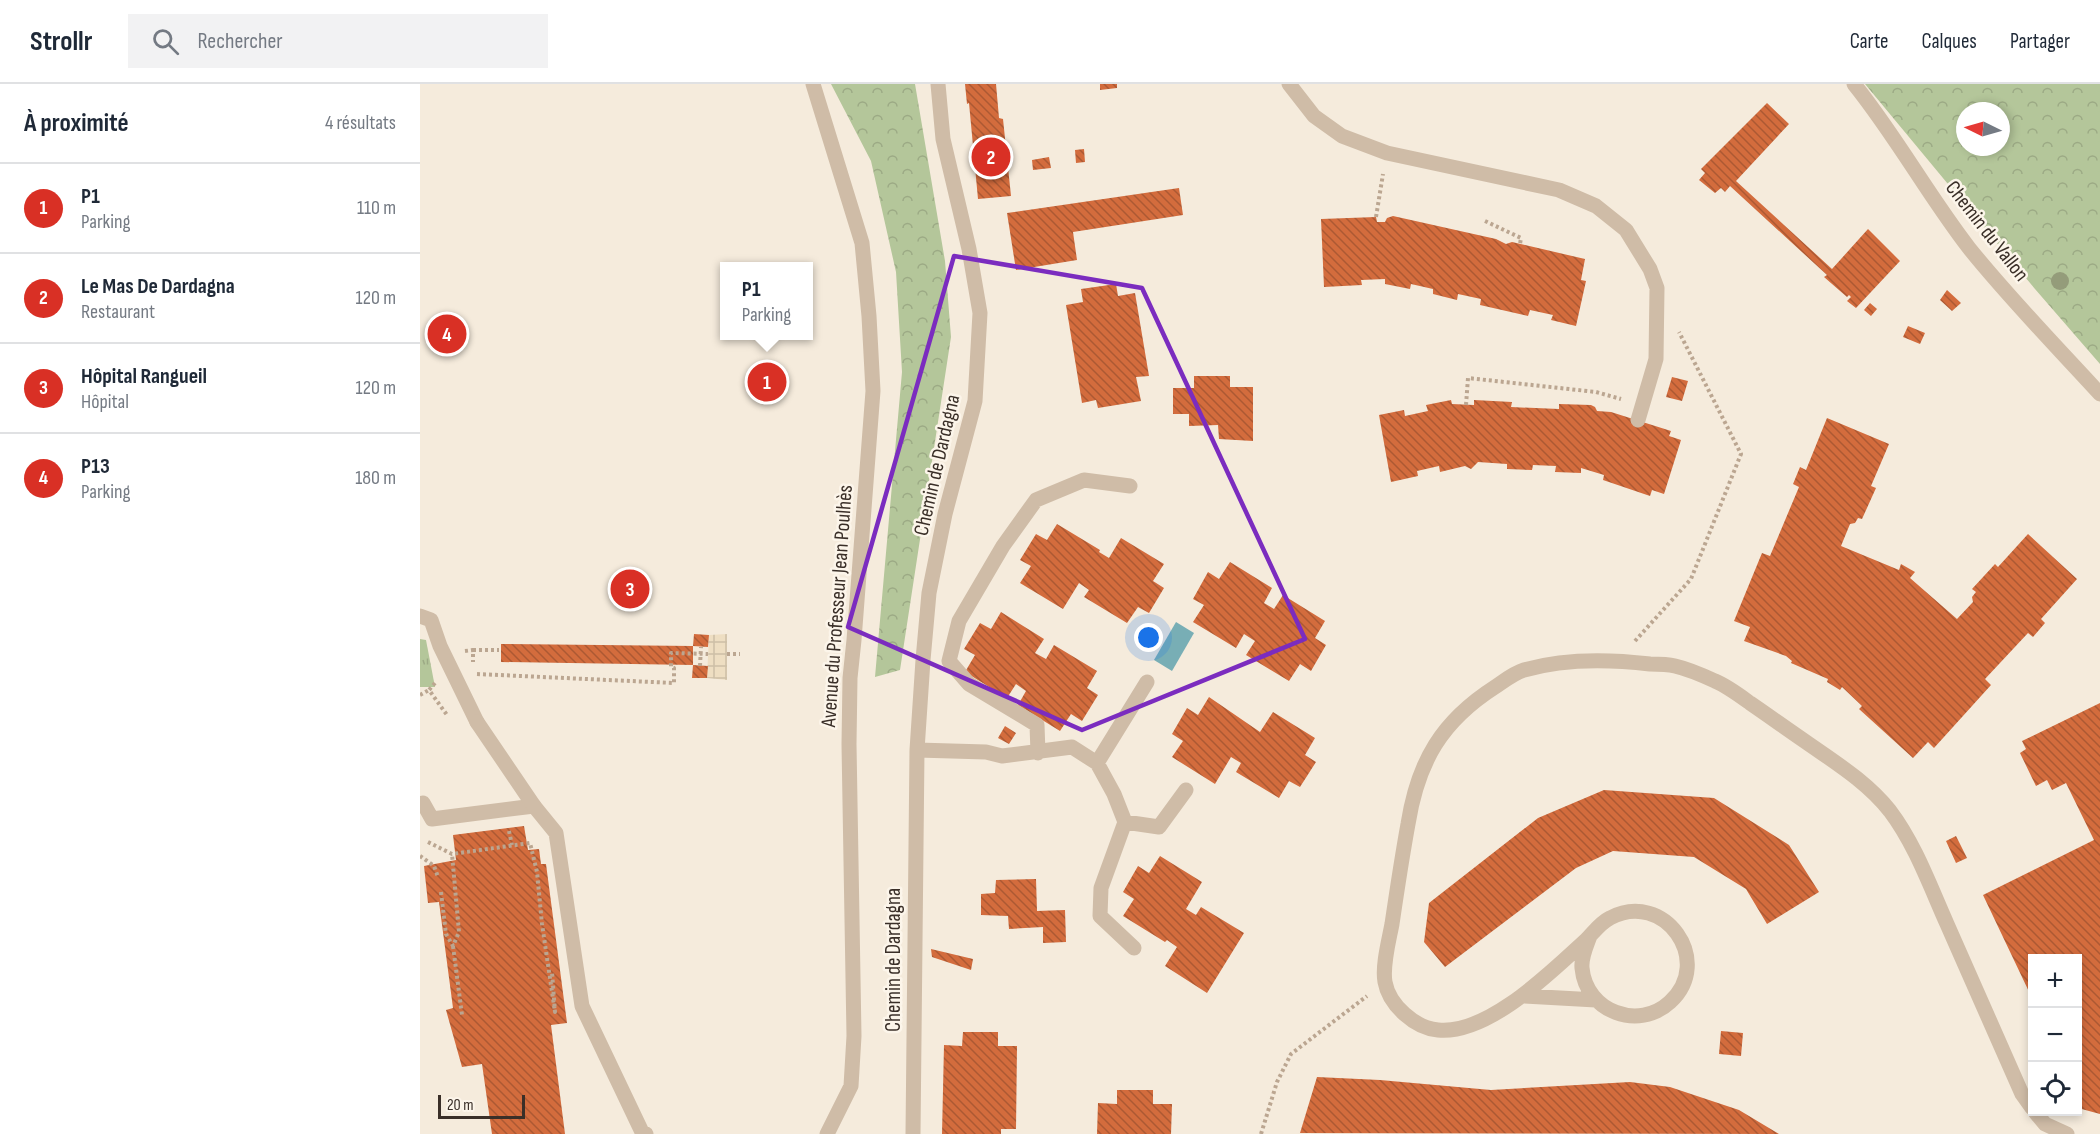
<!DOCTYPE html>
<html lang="fr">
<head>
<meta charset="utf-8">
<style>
  body { margin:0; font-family:"Sofia Sans Condensed",sans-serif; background:#f2f2f3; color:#1f2937 }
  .controls { position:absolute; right:18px; bottom:18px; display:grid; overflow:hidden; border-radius:0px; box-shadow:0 3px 9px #0003 }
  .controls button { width:54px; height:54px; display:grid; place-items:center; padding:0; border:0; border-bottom:2px solid #e0e1e3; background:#fff; color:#1f2937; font:30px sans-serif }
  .compass { position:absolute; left:1536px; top:18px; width:54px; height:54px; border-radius:50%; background:#fff; box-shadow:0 3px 9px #0003; rotate:275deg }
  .scale { position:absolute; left:18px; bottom:15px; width:87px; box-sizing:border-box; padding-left:6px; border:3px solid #3a2f28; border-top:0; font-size:16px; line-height:21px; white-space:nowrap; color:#3a2f28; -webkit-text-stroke:4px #fcf5ea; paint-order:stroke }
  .you { position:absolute; left:729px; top:554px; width:21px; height:21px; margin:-15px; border:4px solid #fff; border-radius:50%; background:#1a73e8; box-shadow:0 0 0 9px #1a73e833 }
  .badge { display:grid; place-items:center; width:39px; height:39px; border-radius:50%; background:#d93025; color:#fff; font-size:20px; font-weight:700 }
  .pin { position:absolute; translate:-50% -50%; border:3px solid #fff; box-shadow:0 2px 6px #0006 }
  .popup { position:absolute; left:300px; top:178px; width:93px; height:78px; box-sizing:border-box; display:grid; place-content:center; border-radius:0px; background:#fff; filter:drop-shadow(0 2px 4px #0005); font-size:20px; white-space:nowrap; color:#747a83 }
  .popup b { font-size:22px; color:#1f2937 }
  .popup::after { content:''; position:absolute; left:50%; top:100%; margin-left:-12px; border:12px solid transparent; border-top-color:#fff }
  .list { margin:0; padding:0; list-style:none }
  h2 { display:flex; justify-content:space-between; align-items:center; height:78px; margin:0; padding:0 24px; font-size:26px }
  h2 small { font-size:20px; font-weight:400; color:#747a83 }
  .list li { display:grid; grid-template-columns:39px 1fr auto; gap:18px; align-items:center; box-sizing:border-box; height:90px; padding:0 24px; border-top:2px solid #e0e1e3 }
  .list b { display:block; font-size:22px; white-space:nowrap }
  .list p { margin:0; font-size:20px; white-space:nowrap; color:#747a83 }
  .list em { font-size:20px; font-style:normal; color:#747a83 }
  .icon { flex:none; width:33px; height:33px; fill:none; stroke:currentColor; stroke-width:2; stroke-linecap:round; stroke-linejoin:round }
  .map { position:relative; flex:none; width:1680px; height:1050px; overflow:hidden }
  header { display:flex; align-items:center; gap:36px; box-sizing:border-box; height:84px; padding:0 30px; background:#fff; border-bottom:2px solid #e0e1e3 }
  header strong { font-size:28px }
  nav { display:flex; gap:33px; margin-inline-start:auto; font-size:21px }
  .search { width:420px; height:54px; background:#f2f2f3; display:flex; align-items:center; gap:15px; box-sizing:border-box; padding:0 21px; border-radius:0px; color:#747a83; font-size:22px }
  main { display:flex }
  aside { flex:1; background:#fff }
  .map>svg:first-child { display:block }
</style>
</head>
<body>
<header>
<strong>Strollr</strong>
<div class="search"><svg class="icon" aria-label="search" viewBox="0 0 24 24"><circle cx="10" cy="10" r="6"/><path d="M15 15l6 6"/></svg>Rechercher</div>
<nav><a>Carte</a><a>Calques</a><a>Partager</a></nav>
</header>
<main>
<aside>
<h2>À proximité<small>4 résultats</small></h2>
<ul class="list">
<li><span class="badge">1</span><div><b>P1</b><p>Parking</p></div><em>110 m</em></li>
<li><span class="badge">2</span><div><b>Le Mas De Dardagna</b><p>Restaurant</p></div><em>120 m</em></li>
<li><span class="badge">3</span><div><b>Hôpital Rangueil</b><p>Hôpital</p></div><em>120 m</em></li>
<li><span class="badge">4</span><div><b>P13</b><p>Parking</p></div><em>180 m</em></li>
</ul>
</aside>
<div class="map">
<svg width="1680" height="1050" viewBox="0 0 1680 1050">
  <defs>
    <pattern id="grass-tufts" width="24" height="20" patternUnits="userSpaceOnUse" patternTransform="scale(1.5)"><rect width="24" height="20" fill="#b4c69a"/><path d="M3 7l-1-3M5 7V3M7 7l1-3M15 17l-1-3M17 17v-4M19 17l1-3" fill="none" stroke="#9caa85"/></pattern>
    <pattern id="forest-crowns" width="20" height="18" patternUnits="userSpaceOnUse" patternTransform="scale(1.5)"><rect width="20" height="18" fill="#b4c69a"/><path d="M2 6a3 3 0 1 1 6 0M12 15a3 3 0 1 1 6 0" fill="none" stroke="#9caa85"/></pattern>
    <pattern id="plaza-grid" width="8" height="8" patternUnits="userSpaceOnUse" patternTransform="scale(1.5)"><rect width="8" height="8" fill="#eedec2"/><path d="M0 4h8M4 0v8" fill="none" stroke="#cdbfa7"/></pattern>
    <pattern id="building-back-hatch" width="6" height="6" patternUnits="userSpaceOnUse" patternTransform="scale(1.5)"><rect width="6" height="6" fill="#d36c3d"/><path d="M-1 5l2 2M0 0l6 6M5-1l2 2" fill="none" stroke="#ac5933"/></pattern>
  </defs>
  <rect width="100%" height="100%" fill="#f5ebdc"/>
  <path fill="url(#grass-tufts)" d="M0,555L6,556L15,603H0Z"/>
  <path fill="url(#forest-crowns)" fill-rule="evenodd" d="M411,0H495L525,177L531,253L480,586L455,593L482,288L476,188L451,77Z
    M1445,0H1680V280L1615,205ZM1545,27H1581V63H1545Z"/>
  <path fill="url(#plaza-grid)" d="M307,550V596L287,594L289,551Z"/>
  <path fill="#78aeb5" d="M756,538L774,549L752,587L734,576Z"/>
  <path fill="url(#building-back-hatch)" d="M545,0H576L579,34L583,35L591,112L558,115L549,19L547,20Z
    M680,0H697V4L680,6Z
    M1347,19L1369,40L1316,97L1412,185L1448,145L1480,177L1436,224L1427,217L1431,213L1429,211L1427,213L1404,193L1407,191L1310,102L1305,108L1301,104L1295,109L1279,96L1285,89L1281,85Z
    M664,65L665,78L656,79L655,66Z
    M629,73L631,84L613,86L612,76Z
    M759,104L763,131L653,148L657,176L596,186L587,129Z
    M973,132L1076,155L1086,160L1092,158L1165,175L1161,196L1166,197L1156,242L1131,236L1133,231L1110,226L1108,232L1060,221L1061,215L1038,210L1037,216L1013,210V205L991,200L990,205L965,200V195L941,196L942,201L904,203L901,135L956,133L957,138H965L967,134Z
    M696,200L698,212L715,209L729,292L716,293L721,317L678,324L676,316L662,319L646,221L663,218L661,205Z
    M1527,206L1541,219L1532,227L1520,216Z
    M1450,219L1457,225L1451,232L1444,226Z
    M1488,242L1505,249L1500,260L1483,253Z
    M774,292H810V303H833V357L799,355L798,341L769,342V330H753V304H774Z
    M1252,293L1268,297L1262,317L1246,313Z
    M1031,316L1032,320L1054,321V316L1092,318L1091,323L1139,325V320L1171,321L1175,323L1177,327L1191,328L1251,347L1249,352L1261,356L1244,410L1232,406L1230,412L1183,396L1184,391L1161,384V389L1135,388L1136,382L1113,381L1112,386L1087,385V380L1058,378L1051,385L1045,382L1020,388L1019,382L997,387L998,392L971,398L959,331L984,326L985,332L1008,327L1006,321Z
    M1407,334L1469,360L1451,402L1456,404L1442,435L1438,434L1435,439L1430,440L1421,462L1479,486L1481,480L1495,488L1490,494L1537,535L1553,518L1552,513L1556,508L1552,505L1575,480L1578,483L1608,450L1657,495L1621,535L1625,539L1613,553L1608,549L1565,595L1571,601L1514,664L1508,658L1493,674L1439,625L1442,622L1422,603L1420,606L1407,598L1408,595L1371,579L1372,577L1366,572L1324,557L1330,543L1314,537L1342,469L1350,472L1379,403L1373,400L1380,383L1386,386Z
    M637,440L680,466L679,468L689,474L701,454L744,480L733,497L744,504L729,529L718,523L707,539L664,513L669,506L659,499L643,525L600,499L611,482L600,476L616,450L627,456Z
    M810,478L852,504L844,519L854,525L863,511L905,537L895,554L906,561L891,587L880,580L869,597L826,571L835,557L824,550L816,564L773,538L784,521L773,515L788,488L799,495Z
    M581,528L624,555L615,569L626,575L634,561L677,587L667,604L678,611L662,637L651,630L640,647L598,621L606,607L596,600L587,614L545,588L555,571L544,565L560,539L571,545Z
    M274,550L289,551L288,563L273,562V581L81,578V560L273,562Z
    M273,581L288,582L287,594H272Z
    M789,613L840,648L853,628L895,654L885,671L896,678L880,703L869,697L859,714L816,688L821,679L811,673L795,700L752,673L763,657L752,650L767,624L778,631Z
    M1680,619V1030L1658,1024V874H1612V914L1563,811L1674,756L1646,699L1632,706L1627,696L1616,702L1600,669L1606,665L1602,657Z
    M585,642L596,649L589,660L578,654Z
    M1184,706L1294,714L1369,761L1399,808L1347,840L1326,805L1274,773L1193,767L1156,784L1025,883L1004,858L1009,819L1118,734Z
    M104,742L108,766L119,765L121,780H126L147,939L131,941L145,1050H72L62,980L42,983L26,926L33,924L19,818L8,819L4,782L36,776L33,751Z
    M1536,752L1547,774L1536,779L1526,757Z
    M740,772L782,798L766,825L776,831L781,823L824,849L787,909L745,882L757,863L747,856L745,858L703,832L714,815L703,808L718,782L729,789Z
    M616,795L617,827L645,826L646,858L623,859V843L589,845L588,832L561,831V810L575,809L576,796Z
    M511,865L553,875L551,886L512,873Z
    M1301,947L1323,949L1321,972L1299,970Z
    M543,948H578V962H597L596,1045H581V1050H522L524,961L542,962Z
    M897,993L960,996L1071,1006L1210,998L1250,1003L1319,1026L1359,1050L880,1049Z
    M697,1006H733V1020H752L751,1050H677L678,1019L697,1020Z"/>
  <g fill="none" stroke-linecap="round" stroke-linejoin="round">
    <path stroke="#bba691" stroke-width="4" stroke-dasharray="3 3" stroke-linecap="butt" d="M956,133L963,90
      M1065,137L1101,154L1100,160
      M1046,321L1048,294L1176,308L1201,315
      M1215,557L1271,495L1321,370L1259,248
      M53,566H79
      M45,567L53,566V578
      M307,570H320
      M280,582L281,563
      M57,590L254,599V584L251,583V569L288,570
      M15,599L9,606L27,631
      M0,611L9,606
      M89,747L92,761
      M8,758L32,770L110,759L117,788L122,840L135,928L132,888
      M0,772L14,782L18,793
      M21,808L26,850L33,862L39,848L32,770
      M33,862L42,931
      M841,1050L857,998L871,970L947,912"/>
    <path stroke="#cfbca7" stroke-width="15" d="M0,532L11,536L20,562L57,638
      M3,719L12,735L114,722"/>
    <path stroke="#cfbca7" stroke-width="15" d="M393,0L442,159L449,232L453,307L434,556L430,594L429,660L434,952L431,1002L407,1050
      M869,0L894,32L922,52L967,69L1139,106L1176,122L1206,146L1230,185L1237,204L1236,275L1218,336
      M1434,0C1476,52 1508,111 1549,164C1590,215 1636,262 1680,310
      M57,638L114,722L136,749L162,922L222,1048L226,1050
      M497,666L566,668L582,672L652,663L677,679L694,710L705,738L681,804L680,832L714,864
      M618,669L617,641L549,600L529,577L539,537L583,462L616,416L664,396L710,402
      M677,679L727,598
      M705,738L739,743L766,706
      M1170,852C1166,863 1161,873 1162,884C1166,928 1219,947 1250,918C1295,877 1244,805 1190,834C1180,839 1174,848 1166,856C1131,888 1068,951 1018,946C995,944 969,921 965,898C962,882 969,856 972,840C977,806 982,773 988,740C998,677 1022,637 1075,603C1084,597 1094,589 1104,586C1145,574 1188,575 1230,580C1238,580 1247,580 1255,582C1268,585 1282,591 1295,597C1307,602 1319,611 1330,619C1349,632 1367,645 1386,658C1416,679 1447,698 1470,727C1495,760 1510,802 1527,840C1552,897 1577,954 1602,1010L1612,1024
      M1104,912L1176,916
      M1615,1028L1625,1040L1647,1050
      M493,1050L497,666L503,576L509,509L525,430L555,317L560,229L549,165L523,55L518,0"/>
  </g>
  <circle fill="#949c7a" cx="1640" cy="197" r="9"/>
  <path fill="none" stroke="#7b2cbf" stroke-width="4.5" stroke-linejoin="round" d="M534,172L722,204L885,555L662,646L428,543Z"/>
  <g text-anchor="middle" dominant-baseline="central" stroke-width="5" stroke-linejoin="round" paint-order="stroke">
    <g font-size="21" fill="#3a2f28" stroke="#fcf5ea">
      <text transform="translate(1567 147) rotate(52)">Chemin du Vallon</text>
      <text transform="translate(517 381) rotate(-77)">Chemin de Dardagna</text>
      <text transform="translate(417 522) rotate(-86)">Avenue du Professeur Jean Poulhès</text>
      <text transform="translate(473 876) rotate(-90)">Chemin de Dardagna</text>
    </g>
  </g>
</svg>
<div class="controls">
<button>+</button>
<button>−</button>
<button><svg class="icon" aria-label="locate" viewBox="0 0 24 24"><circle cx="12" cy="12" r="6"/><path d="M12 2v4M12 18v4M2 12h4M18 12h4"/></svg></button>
</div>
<svg class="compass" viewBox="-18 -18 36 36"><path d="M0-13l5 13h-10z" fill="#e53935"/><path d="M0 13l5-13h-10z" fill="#747a83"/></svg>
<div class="scale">20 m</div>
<div class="you"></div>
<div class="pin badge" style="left:347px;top:298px">1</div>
<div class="popup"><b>P1</b>Parking</div>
<div class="pin badge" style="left:571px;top:73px">2</div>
<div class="pin badge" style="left:210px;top:505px">3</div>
<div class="pin badge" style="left:27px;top:250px">4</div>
</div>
</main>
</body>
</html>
